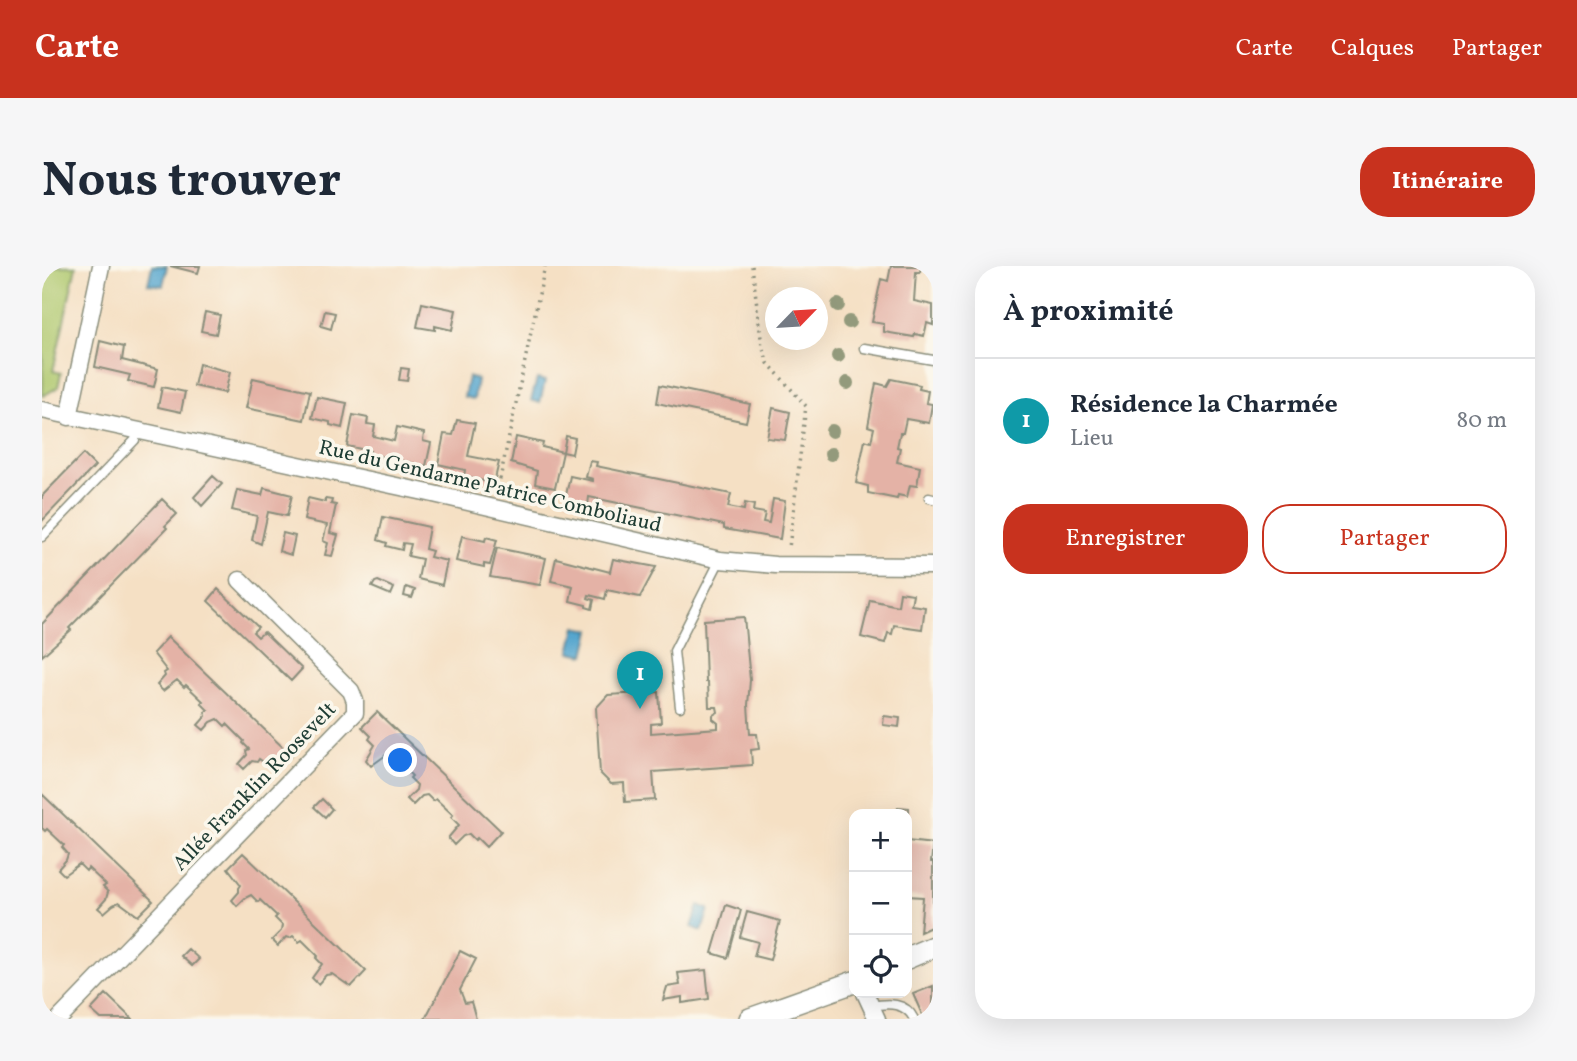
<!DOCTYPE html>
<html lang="fr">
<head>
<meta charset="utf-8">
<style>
  body { margin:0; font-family:Vollkorn,serif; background:#f6f6f7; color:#1f2937 }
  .controls { position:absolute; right:21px; bottom:21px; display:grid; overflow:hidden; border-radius:14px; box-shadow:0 7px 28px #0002 }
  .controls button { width:63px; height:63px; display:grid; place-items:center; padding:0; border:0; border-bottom:2px solid #e0e1e3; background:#fff; color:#1f2937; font:35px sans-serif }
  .compass { position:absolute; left:723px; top:21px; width:63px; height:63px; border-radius:50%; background:#fff; box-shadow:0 7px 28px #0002; rotate:65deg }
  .you { position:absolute; left:359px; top:495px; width:24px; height:24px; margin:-18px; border:5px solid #fff; border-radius:50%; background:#1a73e8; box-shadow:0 0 0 10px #1a73e833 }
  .badge { display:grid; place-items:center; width:46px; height:46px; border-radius:50%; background:#c8321e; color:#fff; font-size:23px; font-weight:700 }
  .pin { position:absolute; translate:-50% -58px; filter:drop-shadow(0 2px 4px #0008) }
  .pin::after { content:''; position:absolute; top:37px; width:24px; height:21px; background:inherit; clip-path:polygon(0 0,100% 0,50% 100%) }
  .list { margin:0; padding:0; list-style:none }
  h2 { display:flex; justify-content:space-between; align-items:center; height:91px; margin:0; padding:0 28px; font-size:30px }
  h2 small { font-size:23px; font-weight:400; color:#747a83 }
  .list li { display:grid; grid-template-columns:46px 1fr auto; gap:21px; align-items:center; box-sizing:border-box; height:126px; padding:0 28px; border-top:2px solid #e0e1e3 }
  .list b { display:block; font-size:26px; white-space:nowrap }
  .list p { margin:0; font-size:23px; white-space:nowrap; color:#747a83 }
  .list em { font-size:23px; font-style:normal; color:#747a83 }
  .actions { display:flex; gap:14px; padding:21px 28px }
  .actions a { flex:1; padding:16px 0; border:2px solid #c8321e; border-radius:28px; text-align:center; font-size:24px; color:#c8321e }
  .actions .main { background:#c8321e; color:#fff }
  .icon { flex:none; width:38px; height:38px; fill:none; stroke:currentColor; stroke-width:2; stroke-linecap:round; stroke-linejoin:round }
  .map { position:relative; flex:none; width:891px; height:753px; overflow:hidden; border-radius:28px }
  header { display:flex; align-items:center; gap:42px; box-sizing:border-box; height:98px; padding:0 35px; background:#c8321e; color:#fff }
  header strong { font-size:33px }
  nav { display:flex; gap:38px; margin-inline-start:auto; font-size:24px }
  .intro { display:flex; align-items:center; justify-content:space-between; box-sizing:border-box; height:168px; padding:0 42px }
  h1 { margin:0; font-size:49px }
  .button { padding:18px 32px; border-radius:28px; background:#c8321e; color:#fff; font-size:24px; font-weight:700 }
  main { display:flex; gap:42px; padding:0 42px }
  aside { flex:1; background:#fff; border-radius:28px; box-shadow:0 7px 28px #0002 }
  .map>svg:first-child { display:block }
</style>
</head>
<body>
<header>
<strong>Carte</strong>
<nav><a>Carte</a><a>Calques</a><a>Partager</a></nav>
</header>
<div class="intro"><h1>Nous trouver</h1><a class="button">Itinéraire</a></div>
<main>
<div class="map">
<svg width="891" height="753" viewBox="0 0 891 753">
  <rect width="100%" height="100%" fill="#fbf7ec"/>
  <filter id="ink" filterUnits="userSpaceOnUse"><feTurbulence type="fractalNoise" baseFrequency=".0143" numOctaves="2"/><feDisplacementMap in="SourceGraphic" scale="14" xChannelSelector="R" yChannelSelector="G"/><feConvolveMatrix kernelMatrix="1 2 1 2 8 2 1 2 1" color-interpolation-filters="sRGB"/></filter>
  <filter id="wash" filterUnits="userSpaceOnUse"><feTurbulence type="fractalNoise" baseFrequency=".00686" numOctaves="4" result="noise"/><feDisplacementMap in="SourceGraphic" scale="28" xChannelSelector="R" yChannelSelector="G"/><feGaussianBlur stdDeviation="1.57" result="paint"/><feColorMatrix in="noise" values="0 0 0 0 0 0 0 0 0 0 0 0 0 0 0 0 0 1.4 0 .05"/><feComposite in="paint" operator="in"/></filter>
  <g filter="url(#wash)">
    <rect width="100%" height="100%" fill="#f5e0c4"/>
    <path fill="#afc86d" stroke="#678250" stroke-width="2" d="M0,0H34L11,105L19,107L16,121L1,130Z"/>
    <path fill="#53a4cd" stroke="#397080" stroke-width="2" d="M110,0H125L121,20L106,18Z
      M426,111L435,113L432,133L422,131Z
      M495,113L503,115L498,137L489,134Z
      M534,361L549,364L543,389L528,386Z
      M657,639L667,643L660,665L650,661Z"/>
    <g id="blocks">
      <path fill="#e4b2a6" d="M128,0H158L156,7Z
        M849,0H879L878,6H874L872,35L891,39V59L885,57L882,70L873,68L872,71L842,66V58L830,56L839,13L846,15Z
        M380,37L414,44L410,64L393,60V64L375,61Z
        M283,45L293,47L289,63L279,60Z
        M163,46L178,49L174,68L159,65Z
        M58,75L82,81L80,94L116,103L112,121L86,115L88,109L53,101Z
        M157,98L188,106L183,127L152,120Z
        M359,102L367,103L365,115L357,114Z
        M211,112L268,125L262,154L204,142Z
        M849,113L878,119L877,123L886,125L884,137L890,138L887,157L864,153L861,167H858L855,181L858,182L855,196L878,201L875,220L868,219L865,231L856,229L855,233L826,227V220L814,217L823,174L829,176L832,162L826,160L834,117L845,120Z
        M618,119L708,138L704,156L615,137Z
        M120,121L143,126L139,146L116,141Z
        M275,131L305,137L300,162L288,159V156L270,152Z
        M731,142L748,146L743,174L725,172Z
        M311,149L326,152L325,158L333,159L331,170L352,175L355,161L382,167L381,175L389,177L384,200L327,188L328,185L305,180Z
        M415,154L433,157L426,190L457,196L452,217L422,211L423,204L396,198L402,168L411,169Z
        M524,170L533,172L530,188L521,186Z
        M474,171L501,177L500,181L521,186L513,222L493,218L495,205L469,197Z
        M41,188L53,200L0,255V230Z
        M548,195L555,196L554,200L689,228L686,241L702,244L703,237L712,239L711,245L723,247L721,256L727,257L731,233L743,235L738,273L682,263V259L547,231L546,239L523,234L528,210L551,215V213L544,211Z
        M171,210L180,218L160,240L152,231Z
        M222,222L250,229L245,250L226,246L219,278L210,274L215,250L190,244L195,224L220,229Z
        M266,232L283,236V233L290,234L289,238L294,239L288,267L296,269L290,290L283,289L286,277L281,275L285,259L262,254Z
        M120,233L135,248L123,260L125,262L27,362L29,364L0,390V358Z
        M341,251L387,261L383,283L390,285L388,291L405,295L400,319L376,313L380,293L366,290L369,278L361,277L360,284L344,280L345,277L336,274Z
        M241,267L253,270L249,289L237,285Z
        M420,270L443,275L444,271L455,274L448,299L442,298V301L414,295Z
        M455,282L504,292L498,319L448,311Z
        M514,292L568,306L571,293L614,301L598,331L565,324L563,333L547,329L546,332L552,334L550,343L544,341V339L528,335L531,320L509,315Z
        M336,315L352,322L349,329L330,321L333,316Z
        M364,321L373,324L370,332L362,330Z
        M176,323L216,361L211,366L216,371L222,366L260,403L249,415L166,335Z
        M858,326L871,328L869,339L883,341L880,363L852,359L850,368L846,367L843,377L819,371L828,334L856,340Z
        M702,351L708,414L706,439L708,468H715L717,483L709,484L710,499L611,506L613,534L583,536L582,517L569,518L558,507L554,442L566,429L617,426L619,457L609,458V467L676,462V457L671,453V449L676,446L675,441H667L666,416H664L662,354Z
        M126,371L250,490L234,505L217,493L215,496L210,495L202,503L197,498L205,489L204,485L207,483L201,477L202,475L185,458L183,460L176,453L169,456L162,464L156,459L164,450L163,446L166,444L159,437L161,435L144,419L142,421L135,414L121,425L115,419L123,410L122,407L125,405L111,387Z
        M335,446L459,565L444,581L435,572L433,574L427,568L421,570L412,579L406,572L417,559L409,551L411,549L394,533L391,535L385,529L380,530L371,539L365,533L374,524L375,519L368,512L370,510L353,493L350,495L344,489L329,500L324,494L333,479L327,473L329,470L320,461Z
        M842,450L858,452L857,461L841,459Z
        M0,528L111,635L96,650L77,636L71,639L62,647L56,642L64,633L66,626L61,621L64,619L46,602L44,605L37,598L22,609L16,603L24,594L26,588L20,581L22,579L5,563L3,565L0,562Z
        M280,533L290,543L283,551L272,541Z
        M856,541L867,542V548H855Z
        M865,575L891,578L889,596H891V660L878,666L881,631L865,630Z
        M201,587L324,705L309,721L290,708L284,709L276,718L270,712L280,698L274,692L276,690L260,674L257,676L251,670L248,672L244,671L236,680L230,674L239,665L240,659L233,652L235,650L218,634L216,636L209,629L203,632L195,640L190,634L197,626V622L199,619L186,602Z
        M684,639L699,644L686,692L670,687Z
        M705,646L738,655L728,694L712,690L716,676L698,671Z
        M146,683L157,693L150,700L139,690Z
        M418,685L434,693L418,724L423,737L429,736L434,753H383Z
        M664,704L667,733L640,737V731L621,734L625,721L638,719L636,707Z
        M891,720V753H882L871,728Z
        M64,728L90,753H59L49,744Z"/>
    </g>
  </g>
  <g filter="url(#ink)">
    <use href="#blocks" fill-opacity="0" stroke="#8a8e7c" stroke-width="2"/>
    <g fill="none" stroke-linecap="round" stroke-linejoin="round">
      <defs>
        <path id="lane" d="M822,82L891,94
          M887,232L891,233
          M0,271L93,174L95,165
          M638,441L632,385L678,294
          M829,740C846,737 864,736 872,753"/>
        <path id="street" d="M0,144L387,227L678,294L733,299L891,300
          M27,151L59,0
          M823,727L835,753
          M17,753L313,447V435L309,425L198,314"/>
        <path id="secondary" d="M865,692L891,681
          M708,753L812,716"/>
      </defs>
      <use href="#lane" stroke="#8a8e7c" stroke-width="11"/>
      <use href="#street" stroke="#8a8e7c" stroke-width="19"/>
      <use href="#secondary" stroke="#8a8e7c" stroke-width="24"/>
      <path stroke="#8a8e7c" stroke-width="3.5" stroke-dasharray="2 5" stroke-linecap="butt" d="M710,0L720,80L726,97L764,140L747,282
        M455,227L503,0"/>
      <use href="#lane" stroke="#fff" stroke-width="8"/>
      <use href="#street" stroke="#fff" stroke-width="16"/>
      <use href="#secondary" stroke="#fff" stroke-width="21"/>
    </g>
    <g fill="#939a7c">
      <circle cx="796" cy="39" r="7"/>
      <circle cx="807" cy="56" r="7"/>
      <circle cx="796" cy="90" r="7"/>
      <circle cx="805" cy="117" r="7"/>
      <circle cx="790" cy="165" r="7"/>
      <circle cx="789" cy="188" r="7"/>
    </g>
  </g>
  <g text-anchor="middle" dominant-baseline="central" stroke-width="7" stroke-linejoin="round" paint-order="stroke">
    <g font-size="21" fill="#1f3d34" stroke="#fbf7ec">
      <text transform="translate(448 221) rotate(13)">Rue du Gendarme Patrice Comboliaud</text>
      <text transform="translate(213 521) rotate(-46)">Allée Franklin Roosevelt</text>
    </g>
  </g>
</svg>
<div class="controls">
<button>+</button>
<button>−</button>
<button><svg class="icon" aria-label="locate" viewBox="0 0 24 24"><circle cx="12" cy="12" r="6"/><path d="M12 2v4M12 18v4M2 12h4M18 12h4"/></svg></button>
</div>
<svg class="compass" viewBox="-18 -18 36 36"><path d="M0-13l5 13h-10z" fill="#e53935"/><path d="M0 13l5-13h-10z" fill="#747a83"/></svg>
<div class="you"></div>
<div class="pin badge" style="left:598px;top:443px;background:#0f9aa8">1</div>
</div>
<aside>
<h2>À proximité<small></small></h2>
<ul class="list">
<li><span class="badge" style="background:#0f9aa8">1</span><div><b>Résidence la Charmée</b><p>Lieu</p></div><em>80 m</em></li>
</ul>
<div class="actions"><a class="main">Enregistrer</a><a>Partager</a></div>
</aside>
</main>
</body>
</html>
